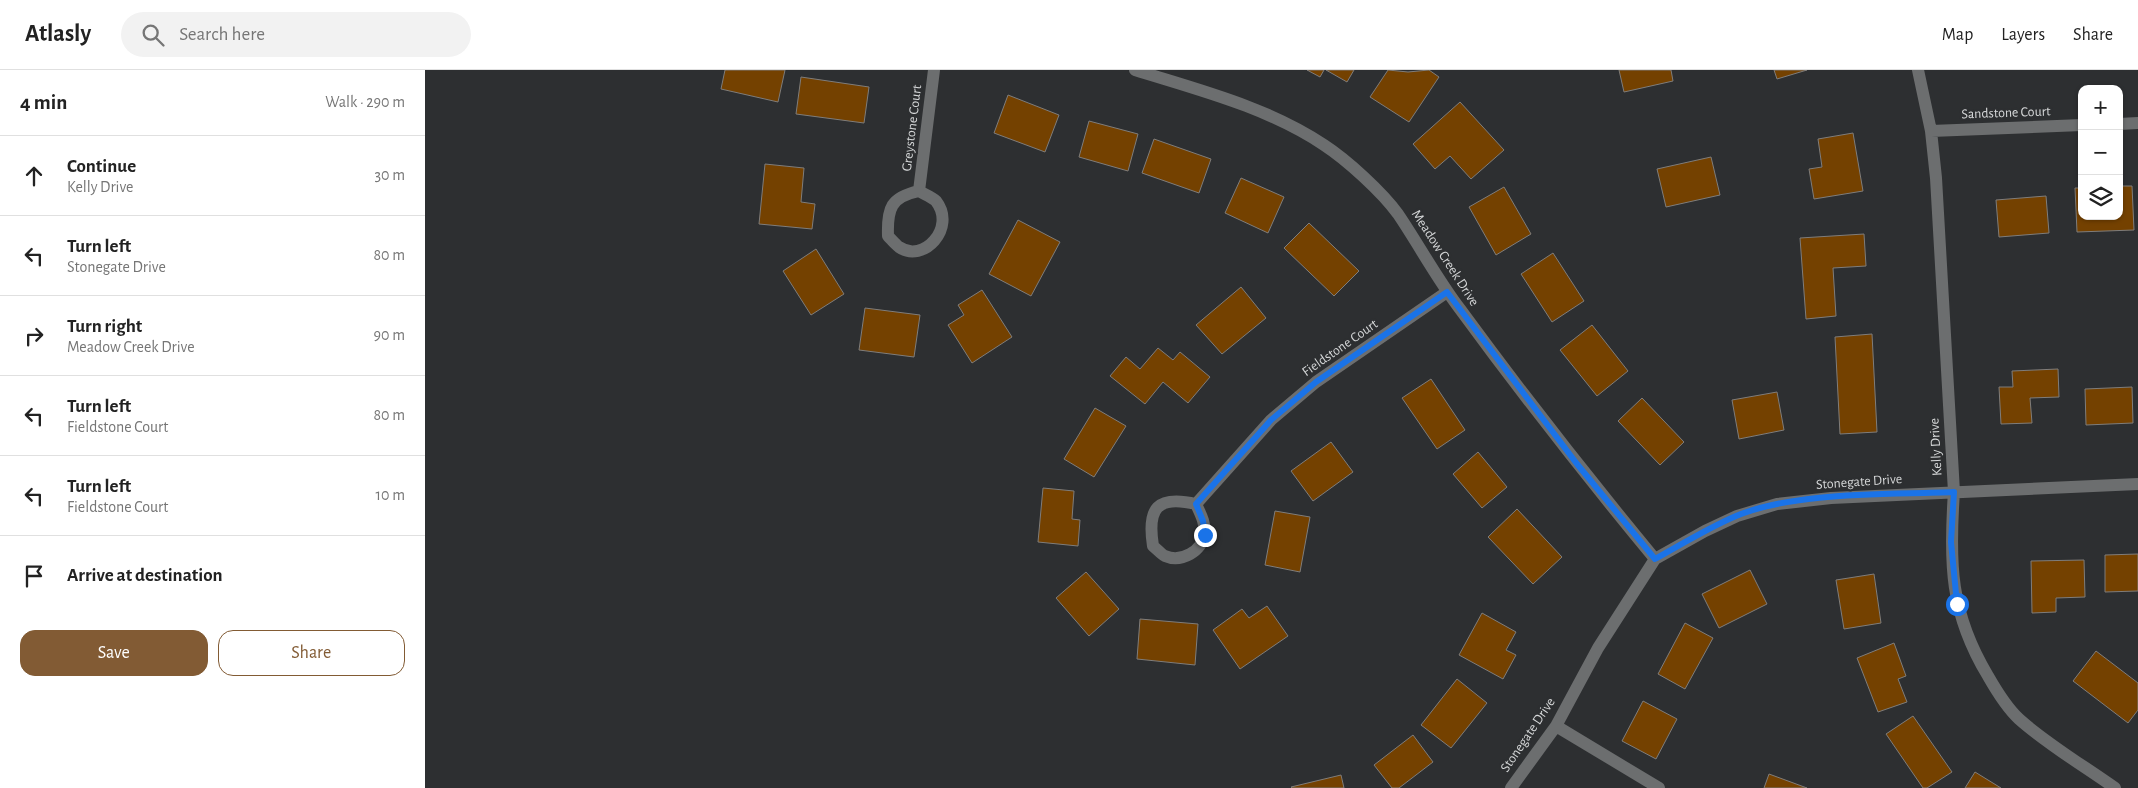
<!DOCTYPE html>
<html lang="en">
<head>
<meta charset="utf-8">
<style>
  body { margin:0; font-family:"Alegreya Sans",sans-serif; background:#f2f2f2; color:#222 }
  .controls { position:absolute; right:15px; top:15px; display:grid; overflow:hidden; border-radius:10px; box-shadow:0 1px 4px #0004 }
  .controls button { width:45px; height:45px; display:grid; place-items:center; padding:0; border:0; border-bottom:1px solid #e0e0e0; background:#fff; color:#222; font:25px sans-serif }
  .stop { position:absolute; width:15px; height:15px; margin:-11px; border:4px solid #1a73e8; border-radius:50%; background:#fff }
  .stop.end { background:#1a73e8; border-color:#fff; box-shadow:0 1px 5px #0008 }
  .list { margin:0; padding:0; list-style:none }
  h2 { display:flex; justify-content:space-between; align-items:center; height:65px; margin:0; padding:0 20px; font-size:21px }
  h2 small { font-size:16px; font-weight:400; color:#767676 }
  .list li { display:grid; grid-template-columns:32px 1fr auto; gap:15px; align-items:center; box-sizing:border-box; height:80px; padding:0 20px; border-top:1px solid #e0e0e0 }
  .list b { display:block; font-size:19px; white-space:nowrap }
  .list p { margin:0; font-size:16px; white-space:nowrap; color:#767676 }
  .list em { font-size:16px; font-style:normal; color:#767676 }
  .actions { display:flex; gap:10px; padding:15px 20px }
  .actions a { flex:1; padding:11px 0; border:1px solid #825b34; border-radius:15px; text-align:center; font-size:18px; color:#825b34 }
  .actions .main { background:#825b34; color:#fff }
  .icon { flex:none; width:28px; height:28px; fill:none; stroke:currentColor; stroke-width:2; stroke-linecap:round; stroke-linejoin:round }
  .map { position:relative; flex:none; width:1713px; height:718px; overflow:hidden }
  header { display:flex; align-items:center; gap:30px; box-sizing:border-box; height:70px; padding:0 25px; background:#fff; border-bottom:1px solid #e0e0e0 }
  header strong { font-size:24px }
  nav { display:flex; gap:28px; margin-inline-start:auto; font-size:18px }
  .search { width:350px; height:45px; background:#f2f2f2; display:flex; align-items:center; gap:12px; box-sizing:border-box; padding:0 18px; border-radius:28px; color:#767676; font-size:19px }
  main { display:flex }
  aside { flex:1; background:#fff }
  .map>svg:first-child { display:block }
</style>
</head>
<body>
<header>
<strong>Atlasly</strong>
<div class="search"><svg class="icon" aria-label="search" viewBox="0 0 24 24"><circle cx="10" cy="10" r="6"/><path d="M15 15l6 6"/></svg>Search here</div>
<nav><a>Map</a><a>Layers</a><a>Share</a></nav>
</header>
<main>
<aside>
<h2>4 min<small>Walk · 290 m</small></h2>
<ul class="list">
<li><svg class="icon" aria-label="ahead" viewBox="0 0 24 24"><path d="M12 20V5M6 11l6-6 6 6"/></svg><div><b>Continue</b><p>Kelly Drive</p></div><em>30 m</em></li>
<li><svg class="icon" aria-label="left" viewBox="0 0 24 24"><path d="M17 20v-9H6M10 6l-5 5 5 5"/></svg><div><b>Turn left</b><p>Stonegate Drive</p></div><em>80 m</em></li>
<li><svg class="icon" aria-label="right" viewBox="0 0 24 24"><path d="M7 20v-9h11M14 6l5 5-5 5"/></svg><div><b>Turn right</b><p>Meadow Creek Drive</p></div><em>90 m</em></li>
<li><svg class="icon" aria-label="left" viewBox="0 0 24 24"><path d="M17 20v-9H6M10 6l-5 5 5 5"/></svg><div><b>Turn left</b><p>Fieldstone Court</p></div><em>80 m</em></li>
<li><svg class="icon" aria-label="left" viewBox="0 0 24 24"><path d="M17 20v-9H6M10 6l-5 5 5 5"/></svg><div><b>Turn left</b><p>Fieldstone Court</p></div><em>10 m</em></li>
<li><svg class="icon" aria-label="arrive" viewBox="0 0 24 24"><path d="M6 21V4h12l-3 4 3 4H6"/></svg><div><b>Arrive at destination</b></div></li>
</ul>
<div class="actions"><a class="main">Save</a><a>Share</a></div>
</aside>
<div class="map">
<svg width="1713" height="718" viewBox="0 0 1713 718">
  <rect width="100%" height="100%" fill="#2d2f31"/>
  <path fill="#744100" stroke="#7f7d7b" d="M300,0H360L353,32L296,19Z
    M882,0H899L895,7Z
    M901,0H929L922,12Z
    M963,0L983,2L1004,0L1014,7L984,52L945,27Z
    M1194,0H1246L1248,11L1199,22Z
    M1349,0H1382L1352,9Z
    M376,7L444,17L439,53L371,44Z
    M583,25L634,45L620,82L569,63Z
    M1035,32L1079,80L1046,109L1025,86L1010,99L988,74Z
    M664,51L713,64L703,101L654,87Z
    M1428,63L1438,121L1389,129L1384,99L1397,97L1393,69Z
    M729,69L786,89L774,123L717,103Z
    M1286,87L1295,125L1241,137L1232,99Z
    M340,94L379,98L376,132L390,134L387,159L334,154Z
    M816,108L859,127L843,163L800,143Z
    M1694,116H1707L1709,160L1652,162L1650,118H1657V146H1694Z
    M1079,117L1106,164L1071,185L1044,137Z
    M1621,126L1624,163L1574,167L1571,130Z
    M593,150L635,172L606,226L564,204Z
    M884,153L934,201L909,226L859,178Z
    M1439,164L1441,196L1408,198L1411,246L1381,249L1375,168Z
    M391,179L419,224L386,245L358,201Z
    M1128,183L1159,231L1127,252L1096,204Z
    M816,217L841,248L797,284L771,255Z
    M557,220L587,267L547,293L523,255L539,245L533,235Z
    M440,238L495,245L489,287L434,280Z
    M1167,255L1203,301L1172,326L1135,280Z
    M1447,264L1452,362L1415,364L1410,267Z
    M733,278L748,290L755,282L785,307L763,333L738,312L720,334L685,306L701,287L715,299Z
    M1633,299L1634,327L1605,328L1607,353L1576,354L1574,317H1588L1587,301Z
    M1006,309L1040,360L1012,379L977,328Z
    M1707,317L1708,353L1661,355L1660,319Z
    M1352,322L1359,360L1314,369L1307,330Z
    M1217,328L1259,372L1235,395L1193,351Z
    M670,338L701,356L669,407L639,389Z
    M906,372L928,402L888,431L866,401Z
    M1053,382L1082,417L1057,438L1028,404Z
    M618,418L649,421L647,449L655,450L653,476L613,472Z
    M1092,439L1137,487L1108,514L1063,467Z
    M850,441L885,447L875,502L840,495Z
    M1713,484V521L1680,522V485Z
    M1659,490L1660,527L1631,528V542L1607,543L1606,491Z
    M1325,500L1342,534L1294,558L1277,524Z
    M661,502L694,539L664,566L631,528Z
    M1449,504L1456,553L1419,559L1411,510Z
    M842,536L863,566L815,599L788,560L817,539L824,548Z
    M1057,543L1091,562L1081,580L1091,585L1078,609L1034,585Z
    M715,549L773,554L770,595L712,589Z
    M1260,553L1288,568L1260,619L1233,604Z
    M1469,573L1481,606L1473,609L1482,632L1453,642L1432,588Z
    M1671,581L1713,613V640L1703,653L1648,611Z
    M1032,609L1062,633L1026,678L996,655Z
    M1218,631L1252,649L1231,689L1197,671Z
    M1488,646L1527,702L1502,718H1498L1461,664Z
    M988,665L1008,692L974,718H967L949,695Z
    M1550,702L1576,718H1540Z
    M1344,704L1382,718H1339Z
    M916,705L919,718H867L866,717Z"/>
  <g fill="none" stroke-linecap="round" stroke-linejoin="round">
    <path stroke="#6c6e6f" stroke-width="12" d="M710,0C774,20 842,37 899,75C922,90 957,122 973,144C994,175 1012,209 1035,239C1098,325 1163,408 1230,489
      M1493,0L1506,61L1511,108L1529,422C1524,493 1525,543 1563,606C1571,620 1581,637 1594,649C1622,674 1659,696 1690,718
      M1694,54L1713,53
      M1506,61L1657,55
      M494,121C499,124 507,127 511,131C532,158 498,194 474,177C470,174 466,169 463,166C462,138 466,127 494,121Z
      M494,121L509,0
      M771,434C775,443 781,453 779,464C778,481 756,493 740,486C736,484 732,479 728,476C722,438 732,425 771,434L846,350L891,312L1022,222
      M1131,656L1234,718
      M1086,718L1131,656L1173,578L1230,489L1280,461L1312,446L1352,434L1406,428L1713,414"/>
  </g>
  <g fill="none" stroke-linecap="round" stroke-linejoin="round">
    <path stroke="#1a73e8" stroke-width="6" d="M780,465L778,451L771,434L846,350L891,312L1022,222L1152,394L1230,489C1257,474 1283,458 1311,446C1372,421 1462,425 1529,422L1526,472L1532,534"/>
  </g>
  <g text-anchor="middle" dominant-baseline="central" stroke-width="4.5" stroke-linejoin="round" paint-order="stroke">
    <g font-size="14" fill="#d5d7d8" stroke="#2d2f31">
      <text transform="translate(1581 43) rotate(-2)">Sandstone Court</text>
      <text transform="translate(487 58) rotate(-83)">Greystone Court</text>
      <text transform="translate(1020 188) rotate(57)">Meadow Creek Drive</text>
      <text transform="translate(915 278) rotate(-35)">Fieldstone Court</text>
      <text transform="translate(1511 377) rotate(-93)">Kelly Drive</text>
      <text transform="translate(1434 412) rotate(-4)">Stonegate Drive</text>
      <text transform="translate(1103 665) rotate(-56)">Stonegate Drive</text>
    </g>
  </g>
</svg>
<div class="controls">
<button>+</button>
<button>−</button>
<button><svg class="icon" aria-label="layers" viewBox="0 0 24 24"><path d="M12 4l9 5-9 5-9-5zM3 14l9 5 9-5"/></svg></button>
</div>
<div class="stop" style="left:1532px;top:534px"></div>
<div class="stop end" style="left:780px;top:465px"></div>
</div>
</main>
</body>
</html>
